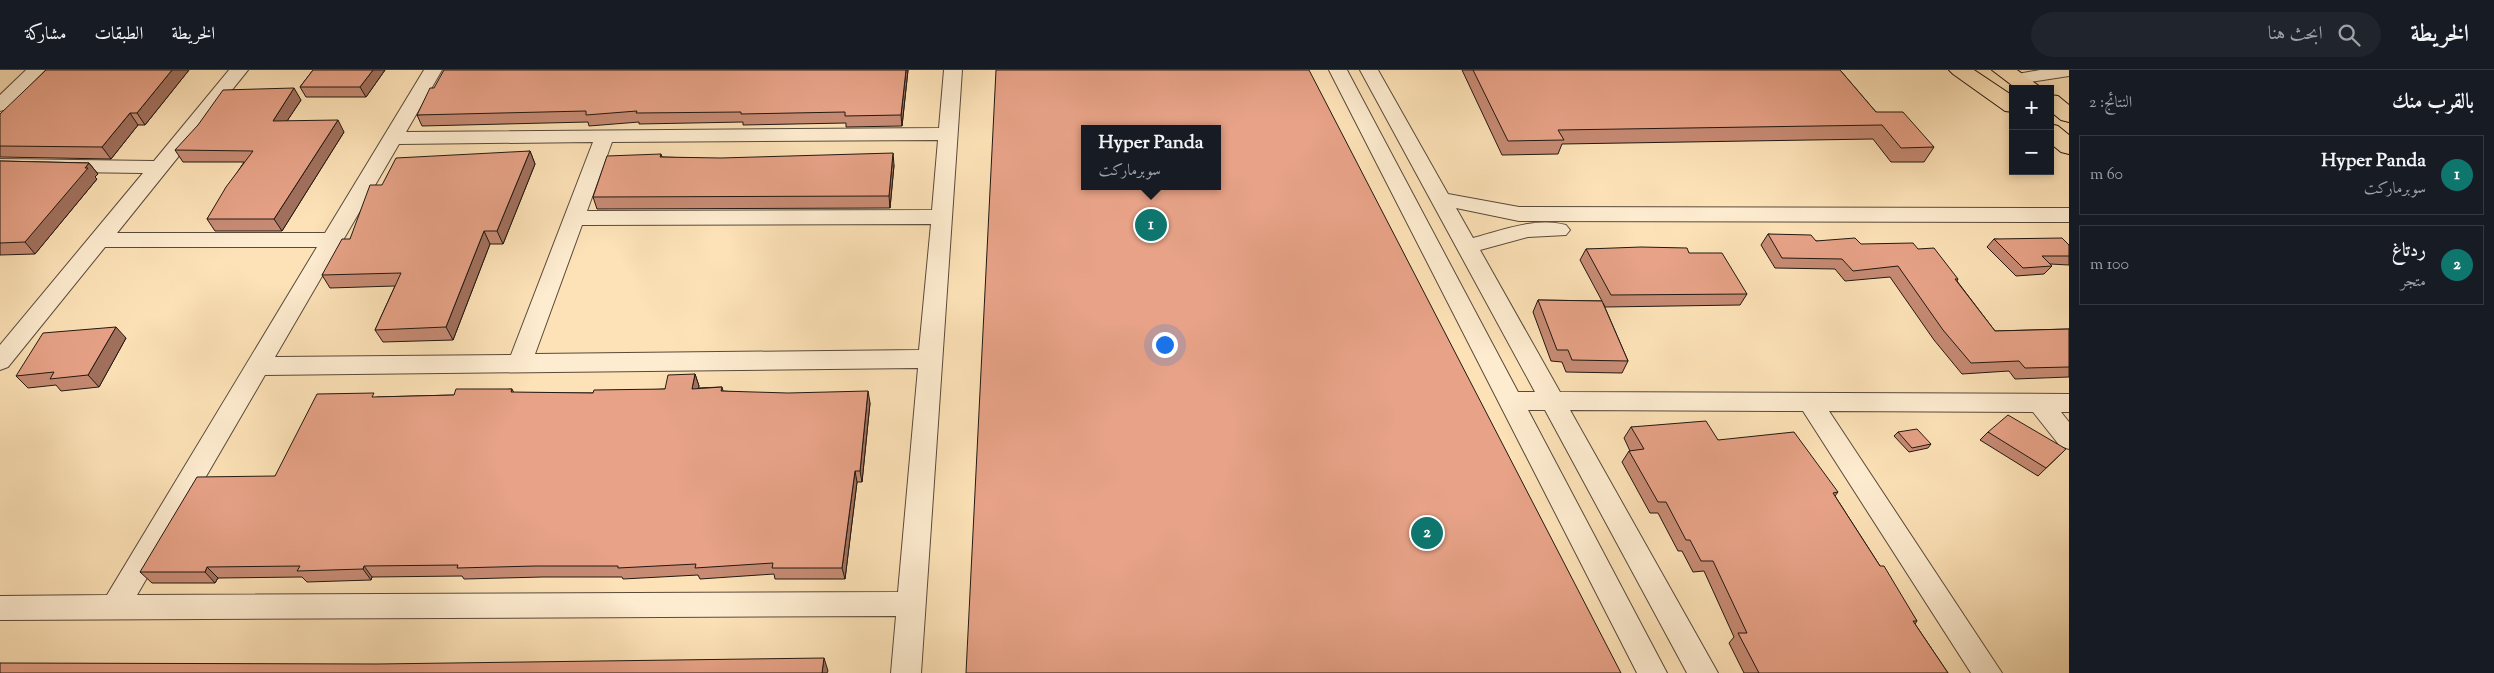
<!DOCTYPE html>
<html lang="ar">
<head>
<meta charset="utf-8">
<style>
  body { margin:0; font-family:"Sorts Mill Goudy",Amiri,serif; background:#20242c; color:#f1f3f6; direction:rtl }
  .controls { position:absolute; right:15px; top:15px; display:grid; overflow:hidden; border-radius:0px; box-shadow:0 2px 8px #0003 }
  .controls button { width:45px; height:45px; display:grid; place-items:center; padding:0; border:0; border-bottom:1px solid #363941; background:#171b24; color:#f1f3f6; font:25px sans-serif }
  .you { position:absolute; left:1164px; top:274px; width:18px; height:18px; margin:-12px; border:4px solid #fff; border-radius:50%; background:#1a73e8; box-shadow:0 0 0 8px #1a73e833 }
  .badge { display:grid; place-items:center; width:32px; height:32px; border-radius:50%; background:#0f766e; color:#fff; font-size:16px; font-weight:700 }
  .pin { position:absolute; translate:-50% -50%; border:2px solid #fff; box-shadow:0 1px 5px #0006 }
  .popup { position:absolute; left:1081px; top:55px; width:140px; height:65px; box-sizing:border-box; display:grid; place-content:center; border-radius:0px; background:#171b24; filter:drop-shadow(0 1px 4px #0005); font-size:16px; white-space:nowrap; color:#9ea1a6 }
  .popup b { font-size:19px; color:#f1f3f6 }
  .popup::after { content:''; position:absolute; left:50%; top:100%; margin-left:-10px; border:10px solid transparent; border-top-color:#171b24 }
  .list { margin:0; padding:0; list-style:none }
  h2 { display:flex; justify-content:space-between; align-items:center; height:65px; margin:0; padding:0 20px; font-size:21px }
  h2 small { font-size:16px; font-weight:400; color:#9ea1a6 }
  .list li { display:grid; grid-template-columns:32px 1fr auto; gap:15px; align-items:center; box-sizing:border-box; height:80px; margin:0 10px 10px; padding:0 10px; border:1px solid #363941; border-radius:0px }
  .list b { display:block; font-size:19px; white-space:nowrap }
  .list p { margin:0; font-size:16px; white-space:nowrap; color:#9ea1a6 }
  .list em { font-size:16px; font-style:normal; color:#9ea1a6 }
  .icon { flex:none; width:28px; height:28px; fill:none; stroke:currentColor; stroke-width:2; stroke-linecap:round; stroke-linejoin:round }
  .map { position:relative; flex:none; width:2069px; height:603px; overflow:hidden; direction:ltr }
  header { display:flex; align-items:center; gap:30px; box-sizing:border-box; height:70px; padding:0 25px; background:#171b24; border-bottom:1px solid #363941 }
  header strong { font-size:24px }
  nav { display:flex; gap:28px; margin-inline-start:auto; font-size:18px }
  .search { width:350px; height:45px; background:#20242c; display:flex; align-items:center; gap:12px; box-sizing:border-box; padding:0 18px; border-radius:28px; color:#9ea1a6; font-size:19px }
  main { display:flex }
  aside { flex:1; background:#171b24 }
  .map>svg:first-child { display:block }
</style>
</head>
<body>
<header>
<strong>الخريطة</strong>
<div class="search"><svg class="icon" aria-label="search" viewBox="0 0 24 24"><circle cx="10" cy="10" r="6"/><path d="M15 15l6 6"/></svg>ابحث هنا</div>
<nav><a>الخريطة</a><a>الطبقات</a><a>مشاركة</a></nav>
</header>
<main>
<aside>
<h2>بالقرب منك<small>النتائج: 2</small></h2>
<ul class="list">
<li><span class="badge">1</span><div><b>Hyper Panda</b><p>سوبرماركت</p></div><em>60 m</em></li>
<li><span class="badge">2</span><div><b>ردتاغ</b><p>متجر</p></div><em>100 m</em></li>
</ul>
</aside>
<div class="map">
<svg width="2069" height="603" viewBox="0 0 2069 603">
  <rect width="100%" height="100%" fill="#fde2b7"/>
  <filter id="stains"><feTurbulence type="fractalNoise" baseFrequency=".004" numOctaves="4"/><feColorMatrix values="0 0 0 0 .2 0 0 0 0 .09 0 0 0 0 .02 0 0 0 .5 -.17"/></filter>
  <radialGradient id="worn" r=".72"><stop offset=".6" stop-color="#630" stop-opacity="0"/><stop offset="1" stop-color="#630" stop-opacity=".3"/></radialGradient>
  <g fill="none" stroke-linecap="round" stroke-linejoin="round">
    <defs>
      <path id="minor" d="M26,0H45L7,39L0,41V25Z
        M229,0H248L117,163H325L424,0H442L406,62L939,58L944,0H962L921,603H891L896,546L0,550V526L107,525L317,177H105L8,297L0,300V275L143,103L0,101V89L154,91ZM938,70L932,140L587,141L612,72ZM593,72L511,285L275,287L399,74ZM931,154L919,280L535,284L582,155ZM918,298L898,522L137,525L265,305Z
        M1329,0H1347L1518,322H1535L1360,0H1378L1448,124L1519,137L2069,138V152L1519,151L1456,138L1473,168C1503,160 1535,147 1566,155L1570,160L1566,165L1528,167L1480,180L1560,322L2069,324V342H2061L2069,352V379L2060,376L2033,342L1829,341L2002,603H1971L1803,341L1570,340L1718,603H1687L1545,340H1528L1667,603H1637Z
        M2040,0H2069V6L2018,14L2012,13L2009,9L2012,5Z"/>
      <path id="major" d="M1949,0H1974L2013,26V42L2005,41L1953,4Z
        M1992,0H2017L2043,19H2017Z
        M2050,25L2058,26L2069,35V52L2061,50L2050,41Z
        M2050,54L2058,56L2069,65V84L2061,82L2050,73Z"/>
    </defs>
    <use href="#minor" stroke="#594a3a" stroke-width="2"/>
    <use href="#major" stroke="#221811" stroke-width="2"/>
    <use href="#minor" fill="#feecd0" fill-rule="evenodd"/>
    <use href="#major" fill="#fde2b7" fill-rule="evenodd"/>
  </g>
  <path fill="#c78b74" stroke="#221811" d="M189,0L145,55H138L111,89L0,87V44Z
    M313,0H385L366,27H306L300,17Z
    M908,0L902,56L846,57V53L743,55V52L639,54V52L589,56L588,52L422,56L417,45Z
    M1462,0H1840L1876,42L1934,77L1924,92H1891L1873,69L1562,74L1558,84L1502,85Z
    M301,30L287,51L344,62L282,161H215L207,149L244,92H183L175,80Z
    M530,81L535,94L503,174H490L453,270L383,272L375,260L395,216L330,218L322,205L350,169L382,115Z
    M661,84L662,87L894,95L890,138L597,139L593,127Z
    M0,91L89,93L98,104L95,107L97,109L35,184L0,185Z
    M1768,164L1816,171L1918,179L1958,209L1957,211L1995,261L2069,259V307L2015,309L2009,301L1962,304L1934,270L1890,207L1845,211L1835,199L1775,198L1761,175Z
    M1994,169L2069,175V195L2050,194L2052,196L2044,204L2016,206L1987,177Z
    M1586,179L1689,183L1747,224L1740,235L1605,237L1603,233L1628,291L1622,303L1566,302L1562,292L1551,291L1533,242L1538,230L1602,231L1580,190Z
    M126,268L99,317L61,321L56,315L28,318L16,306Z
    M695,304L699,316L698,318L722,317L723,321L870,333L862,412H857L845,509H775L774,504L700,509L698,505L623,509L622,507H543L464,509L462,506L372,507L371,510L307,512L302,507L218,508L215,513H152L140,502L275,406L377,327L454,325L512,319L514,323H593L665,319Z
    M1631,357L1718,370L1838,422L1835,426L1880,496L1917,551L1915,554L1948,603H1744L1729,573L1734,567L1704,501L1693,502L1682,481H1678L1658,443H1650L1622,392L1629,381H1630L1624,368Z
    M1898,362L1931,374L1928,378L1909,382L1894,366Z
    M1988,362L2066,379L2038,406L1980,370Z"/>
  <path fill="#a2715e" stroke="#221811" d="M172,0H189L145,55L137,43Z
    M373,0H385L366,27L360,17Z
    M906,0H908L902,56L901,45Z
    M294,18L301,30L279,63L273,51Z
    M130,43L138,55L111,89L102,77Z
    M338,50L344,62L282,161L274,149Z
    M530,81L535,94L503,174L497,161Z
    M893,83L894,95L890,138L889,126Z
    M89,93L98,104L95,107L97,109L35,184L25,172Z
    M484,161L490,174L453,270L446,257Z
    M116,257L126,268L99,317L88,305Z
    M695,304L699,316L696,330L692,319Z
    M868,321L870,333L862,412L860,401Z
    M855,401L857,412L845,509L842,498Z
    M364,496L372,507L371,510L363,499Z
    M207,497L218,508L215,513L205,502Z
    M824,588L828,601L827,603H822Z"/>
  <path fill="#e7a287" stroke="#221811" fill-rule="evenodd" d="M46,0H172L137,43H130L102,77L0,76V44Z
    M313,0H373L360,17H300Z
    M444,0H906L901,45L845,46V42L741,44V42L636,43L637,41L586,45V41L417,45L430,18H434Z
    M996,0H1309L1621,603H966ZM1085,59H1217V116H1085Z
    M1473,0H1840L1876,42H1903L1934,77L1901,78L1882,55L1558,60L1564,70L1508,71Z
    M294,18L273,51L338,50L274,149H207L226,117L253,81L175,80L198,55L223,20Z
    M530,81L497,161H484L446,257L375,260L401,203L322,205L342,169H350L370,115H382L396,88Z
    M893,83L889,126L593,127L607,86L661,84L660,87L721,88Z
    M0,91L89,93L85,98H88L25,172L0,173Z
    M1768,164L1811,165L1816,171L1855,168L1861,174L1913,173L1918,179L1934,178L1958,209H1955L1995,261L2069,259V297L2025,298L2019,291L1971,293L1943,260L1898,196L1853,201L1842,189L1782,188Z
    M2062,168L2069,175V186H2042L2052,196L2023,198L1994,169Z
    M1641,177L1687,178L1689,183H1722L1747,224L1611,225L1586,179Z
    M1538,230L1602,231L1628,291L1572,290L1568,280H1557Z
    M116,257L88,305L50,309L54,302L16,306L43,263Z
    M695,304L692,319L722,317L721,321L788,323L868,321L860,401H855L842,498H772L773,493L695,498L696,494L618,498V496H536L457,498L458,495L364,496L363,499L297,501L300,496L207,497L205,502H140L197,407L275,406L317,324L374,323L372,327L454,325L456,319H512L511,322L593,323L594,320L665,319L668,305Z
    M2008,345L2066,379L2046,398L1988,362Z
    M1706,351L1718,370L1794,362L1838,422L1833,423L1880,496H1884L1917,551H1913L1948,603H1759L1738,563H1747L1713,491H1701L1690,470H1686L1666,432H1658L1629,381L1644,379L1631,357Z
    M1917,359L1931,374L1912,378L1898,362Z
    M824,588L822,603H0V593L377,594Z"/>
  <rect width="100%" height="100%" filter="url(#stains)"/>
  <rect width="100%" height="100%" fill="url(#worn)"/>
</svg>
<div class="controls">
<button>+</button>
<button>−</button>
</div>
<div class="you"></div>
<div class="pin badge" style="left:1151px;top:155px">1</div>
<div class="popup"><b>Hyper Panda</b>سوبرماركت</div>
<div class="pin badge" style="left:1427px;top:463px">2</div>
</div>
</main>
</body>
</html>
